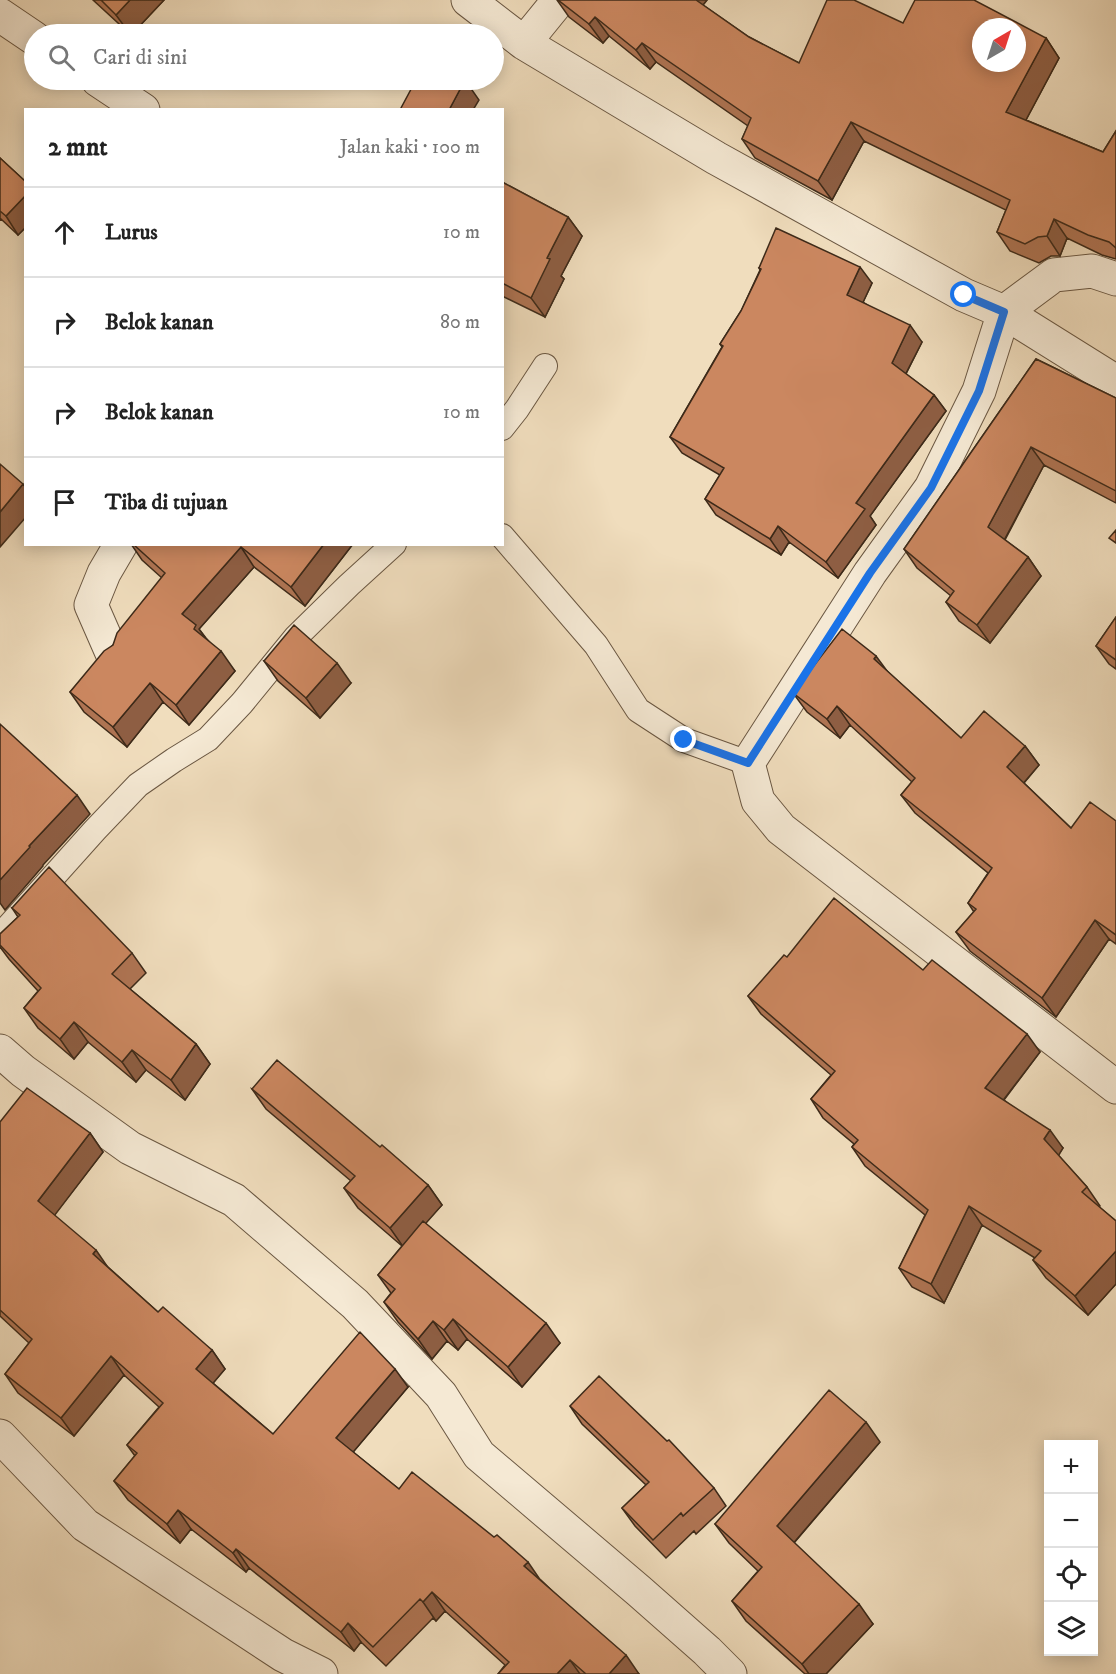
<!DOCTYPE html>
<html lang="id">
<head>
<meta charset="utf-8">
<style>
  body { margin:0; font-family:"IM FELL DW Pica",serif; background:#f2f2f2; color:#222 }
  .controls { position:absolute; right:18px; bottom:18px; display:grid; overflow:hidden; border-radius:0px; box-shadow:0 3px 15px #0003 }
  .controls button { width:54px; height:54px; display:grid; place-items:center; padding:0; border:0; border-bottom:2px solid #e0e0e0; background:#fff; color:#222; font:30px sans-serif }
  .compass { position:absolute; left:972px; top:18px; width:54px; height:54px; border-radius:50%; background:#fff; box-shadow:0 3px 15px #0003; rotate:39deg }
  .stop { position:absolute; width:18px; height:18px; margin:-14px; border:4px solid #1a73e8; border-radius:50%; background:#fff }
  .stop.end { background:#1a73e8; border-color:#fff; box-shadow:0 2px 6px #0008 }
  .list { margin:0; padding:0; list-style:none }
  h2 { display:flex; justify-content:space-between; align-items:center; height:78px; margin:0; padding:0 24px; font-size:26px }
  h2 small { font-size:20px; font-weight:400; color:#767676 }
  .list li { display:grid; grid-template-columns:39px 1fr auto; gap:18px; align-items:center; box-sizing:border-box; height:90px; padding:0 24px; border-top:2px solid #e0e0e0 }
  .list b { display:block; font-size:22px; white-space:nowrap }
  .list em { font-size:20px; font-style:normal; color:#767676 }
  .icon { flex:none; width:33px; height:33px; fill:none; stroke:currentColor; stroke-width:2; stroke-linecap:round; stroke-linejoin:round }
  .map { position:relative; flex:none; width:1116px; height:1674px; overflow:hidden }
  .search { position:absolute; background:#fff; box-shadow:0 3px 15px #0003; left:24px; top:24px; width:480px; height:66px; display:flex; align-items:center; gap:15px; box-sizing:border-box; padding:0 21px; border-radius:33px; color:#767676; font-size:22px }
  .panel { position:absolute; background:#fff; box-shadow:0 3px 15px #0003; left:24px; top:108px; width:480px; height:438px; border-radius:0px }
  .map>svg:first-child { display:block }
</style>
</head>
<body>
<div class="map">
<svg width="1116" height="1674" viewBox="0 0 1116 1674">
  <rect width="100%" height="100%" fill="#f0ddbd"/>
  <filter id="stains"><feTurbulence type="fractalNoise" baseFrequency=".00333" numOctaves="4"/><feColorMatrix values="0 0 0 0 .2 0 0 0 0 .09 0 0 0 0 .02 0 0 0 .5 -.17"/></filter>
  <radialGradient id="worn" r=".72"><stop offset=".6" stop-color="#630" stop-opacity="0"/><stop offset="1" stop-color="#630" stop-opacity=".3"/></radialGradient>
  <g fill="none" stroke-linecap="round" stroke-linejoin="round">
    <defs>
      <path id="lane" d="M502,428L517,409L545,366
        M502,536L596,645L638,710L684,740L748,763
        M0,936L95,830L138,785L174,760L208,739L242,703L296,637L349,585L394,544"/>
      <path id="street" d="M468,0L524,43L716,158L964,295L1004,312L1116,382
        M0,15L34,38
        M524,43L559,0
        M98,80L143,110
        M1116,279L1092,271L1054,275L1004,312L979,391L931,488L870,573L748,763L758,801L781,829L1116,1087
        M112,653L91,605L104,573L121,544
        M0,1051L23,1071L130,1148L234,1200L355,1304L441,1395L479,1455L639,1591L707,1651L730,1674
        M0,1436L85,1525L283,1655L321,1674"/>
    </defs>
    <use href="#lane" stroke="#6a5742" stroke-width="26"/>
    <use href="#street" stroke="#6a5742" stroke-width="35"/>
    <use href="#lane" stroke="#f5e9d4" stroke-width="24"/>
    <use href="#street" stroke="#f5e9d4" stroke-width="33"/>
  </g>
  <path fill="#af7453" stroke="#3d2a19" stroke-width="1.5" d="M93,0H164L132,34H130Z
    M557,0H707L703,5L749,37L799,63L903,23L1046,38L1059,58L1026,120L1103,152L1116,131V259L1102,255L1067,238L1060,256H1051L1039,263L1010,251L997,232L1006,210L864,141L832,200L755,158L742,139L748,126L656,62L650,69L609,36L603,43L569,17Z
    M0,158L26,182V227L18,235L1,219L0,220Z
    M502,182L568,217L582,236L561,276L564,279L545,317L502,296Z
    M759,268L872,283L863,302L922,342L906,374L934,395L946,411L870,516L876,525L838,578L789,542L781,555L716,515L705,499L720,475L682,453L670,437L722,347L720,344L741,311L760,270Z
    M1036,359L1116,398V503L1044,465L1005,540L1028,557L1041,576L990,643L959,621L946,602L951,596L917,568L904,549Z
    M131,544H353L305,606L254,567L199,629L206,638L235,671L189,725L163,702L127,747L84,712L70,692L113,645L162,578L142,560Z
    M1116,617V669L1109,664L1096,646Z
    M264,661L351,683L320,718L278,681Z
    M886,670L961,738L1025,746L1039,765L1024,783L1071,828L1116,821V944L1109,939L1056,1017L970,951L956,932L974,912L968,903L988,873L915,813L901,795L912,782L850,725L840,738L807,712L793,693Z
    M12,908L132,953L146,973L130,989L196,1044L210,1064L185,1100L146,1070L136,1082L88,1042L74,1059L38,1028L24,1008L38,991L9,959L0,947V934L18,917Z
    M787,957L923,970L1040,1052L1004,1100L1063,1148L1058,1155L1087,1187L1100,1206L1099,1207L1116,1221V1284L1088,1315L1046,1278L1033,1260L1035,1258L982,1225L944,1303L912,1287L899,1268L925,1215L865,1166L852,1147L854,1144L823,1118L811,1099L831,1075L761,1014L748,996Z
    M252,1089L380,1147L428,1185L442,1205L425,1223L560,1343L522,1387L467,1339L458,1350L447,1341L432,1359L398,1322L384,1302L391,1293L378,1275L402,1246L358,1208L344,1188L351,1181L266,1109Z
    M0,1122L90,1133L103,1152L54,1215L108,1267L158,1312L212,1350L225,1369L213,1383L273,1434L408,1387L353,1452L399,1489L541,1580L639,1674H498L505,1665L445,1611L436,1621L433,1618L386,1666L361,1642L354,1651L249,1568L246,1572L191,1529L180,1543L128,1500L114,1481L135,1456L127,1445L159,1407L124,1375L74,1436L18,1393L5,1374L29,1343L0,1316Z
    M570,1406L714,1488L726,1506L696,1534L694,1531L666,1558L635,1526L622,1508L646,1485L582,1424Z
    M880,1442L794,1543L873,1624L826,1674H805L746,1621L732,1601L758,1571L729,1543L715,1524Z"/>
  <path fill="#8e5e43" stroke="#3d2a19" stroke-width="1.5" d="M130,0H164L132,34H130L116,15Z
    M690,0H707L698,11Z
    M595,17L609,36L603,43L589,24Z
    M1046,38L1059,58L1020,131L1006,112Z
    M642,43L656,62L650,69L636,50Z
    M465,80L479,100L473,110H449Z
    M851,122L864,141L832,200L818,181Z
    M26,195V227L18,235L6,216Z
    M568,217L582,236L561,276L564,279L545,317L531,298L547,258Z
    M1054,219L1067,238L1060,256L1047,236Z
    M860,267L872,283L859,311L847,295Z
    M910,325L922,342L903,379L892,363Z
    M934,395L946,411L870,516L876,525L838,578L826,562L856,503Z
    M1031,447L1044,465L1001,546L988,527Z
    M23,484L26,488V517L0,547V512Z
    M778,526L789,542L781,555L770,539Z
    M324,544H353L305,606L291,587Z
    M241,547L254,567L199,629L210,645L207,648L182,614Z
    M1028,557L1041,576L990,643L977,625Z
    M221,651L235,671L189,725L176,705Z
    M876,656L890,675L874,659Z
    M337,663L351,683L320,718L306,698Z
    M150,683L163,702L127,747L113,727Z
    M837,706L850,725L840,738L827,719Z
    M1025,746L1039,765L1021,786L1007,767Z
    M77,795L90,814L43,865V866L5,910L0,903V880L29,846Z
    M1095,920L1109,939L1056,1017L1042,998Z
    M74,1022L88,1042L74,1059L60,1039Z
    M1027,1034L1040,1052L998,1107L985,1088Z
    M196,1044L210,1064L185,1100L171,1080Z
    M132,1050L146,1070L136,1082L122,1062Z
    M1050,1130L1063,1148L1057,1158L1044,1139Z
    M90,1133L103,1152L51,1220L38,1201Z
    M428,1185L442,1205L404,1248L390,1228Z
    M969,1206L982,1225L944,1303L931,1284Z
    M96,1250L109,1269L93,1254Z
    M1116,1251V1284L1088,1315L1075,1296Z
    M453,1319L467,1339L458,1350L444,1330Z
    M433,1321L447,1341L432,1359L418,1339Z
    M546,1323L560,1343L522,1387L508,1367Z
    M212,1350L225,1369L209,1388L196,1369Z
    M111,1356L124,1375L74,1436L61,1418Z
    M395,1369L408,1387L349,1457L336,1438Z
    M866,1422L880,1442L791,1546L777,1526Z
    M178,1510L191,1529L180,1543L167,1524Z
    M236,1549L249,1568L246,1572L233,1553Z
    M528,1562L541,1581L524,1566Z
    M432,1592L445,1611L436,1621L423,1602Z
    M859,1604L873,1624L826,1674H809L802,1664Z
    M348,1623L361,1642L354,1651L341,1632Z
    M626,1655L639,1674H609Z
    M570,1660L580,1674H557Z"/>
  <path fill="#cb8760" stroke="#3d2a19" stroke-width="1.5" fill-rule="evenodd" d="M101,0H130L116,15Z
    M558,0H696L749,37L799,63L827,0H854L903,23L915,0H974L1046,38L1006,112L1103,152L1116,131V248L1109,242L1088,235L1054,219L1047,236L1038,237L1025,244L997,232L1010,200L851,122L818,181L742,139L751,118L642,43L636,50L595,17L589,24ZM981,27H1017V63H981Z
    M416,80H465L449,110H404L401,108Z
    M0,158L26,182V195L6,216L0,211Z
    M502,182L568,217L547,258L550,259L531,298L502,283Z
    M776,228L860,267L847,295L910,325L892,363L934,395L856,503L865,509L826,562L778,526L770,539L705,499L724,468L670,437L723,346L720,344L741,311L761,269L759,268Z
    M1036,359L1116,398V491L1031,447L988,527L1028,557L977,625L946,602L954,591L904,549Z
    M0,464L23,484L0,512Z
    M1116,530V543L1109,538Z
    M133,544H324L291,587L241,547L182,614L196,625L194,629L221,651L176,705L150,683L113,727L70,692L104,651L113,645L117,633L165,573Z
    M1116,617V660L1096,646Z
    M294,625L337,663L306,698L264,661Z
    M842,629L876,656L874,659L961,738L984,711L1025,746L1007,767L1071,828L1090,802L1116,821V935L1095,920L1042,998L956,932L976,909L968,903L992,868L901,795L915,778L837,706L827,719L793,693Z
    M0,724L77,795L29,846L30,847L0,880Z
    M49,867L132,953L112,974L196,1044L171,1080L132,1050L122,1062L74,1022L60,1039L24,1008L41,988L0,945V934L20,915L12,908Z
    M834,898L923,970L932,960L1027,1034L985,1088L1050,1130L1044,1139L1087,1187L1082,1192L1116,1221V1251L1075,1296L1033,1260L1041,1251L969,1206L931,1284L899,1268L928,1210L852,1147L858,1140L811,1099L835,1071L748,996L784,955L787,957Z
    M277,1060L380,1147L382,1145L428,1185L390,1228L344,1188L355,1176L252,1089Z
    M27,1088L90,1133L38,1201L96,1250L93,1254L158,1312L163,1307L212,1350L196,1369L273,1434L360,1332L395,1369L336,1438L399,1489L412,1472L494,1537L497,1535L528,1562L524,1566L626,1655L609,1674H586L570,1660L557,1674H498L509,1662L432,1592L423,1602L420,1599L373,1647L348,1623L341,1632L236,1549L233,1553L178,1510L167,1524L114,1481L137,1453L127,1445L163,1403L111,1356L61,1418L5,1374L32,1339L0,1310V1122Z
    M423,1221L546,1323L508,1367L453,1319L444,1330L433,1321L418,1339L384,1302L395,1289L378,1275Z
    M599,1376L667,1441L669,1440L714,1488L683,1516L681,1513L653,1540L622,1508L649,1482L570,1406Z
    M829,1390L866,1422L777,1526L859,1604L802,1664L732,1601L762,1567L715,1524Z"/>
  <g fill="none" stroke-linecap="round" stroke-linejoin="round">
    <path stroke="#1a73e8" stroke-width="8" d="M684,740L748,763L870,573L931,488L979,391L1004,312L964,295"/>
  </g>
  <rect width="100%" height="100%" filter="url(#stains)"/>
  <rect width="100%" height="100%" fill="url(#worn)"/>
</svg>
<div class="controls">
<button>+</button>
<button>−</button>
<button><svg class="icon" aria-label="locate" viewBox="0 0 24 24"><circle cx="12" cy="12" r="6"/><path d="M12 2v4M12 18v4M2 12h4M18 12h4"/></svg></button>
<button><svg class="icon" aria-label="layers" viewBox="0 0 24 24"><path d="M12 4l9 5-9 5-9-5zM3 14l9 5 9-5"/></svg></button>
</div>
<svg class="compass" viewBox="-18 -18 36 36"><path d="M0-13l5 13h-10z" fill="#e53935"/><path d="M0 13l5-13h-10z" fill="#767676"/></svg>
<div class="stop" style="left:964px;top:295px"></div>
<div class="stop end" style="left:684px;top:740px"></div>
<div class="search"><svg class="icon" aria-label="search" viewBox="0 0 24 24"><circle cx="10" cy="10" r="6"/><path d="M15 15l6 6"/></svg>Cari di sini</div>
<section class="panel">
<h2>2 mnt<small>Jalan kaki · 100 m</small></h2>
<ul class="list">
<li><svg class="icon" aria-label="ahead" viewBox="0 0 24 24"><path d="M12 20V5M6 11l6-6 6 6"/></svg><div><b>Lurus</b></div><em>10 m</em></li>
<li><svg class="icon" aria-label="right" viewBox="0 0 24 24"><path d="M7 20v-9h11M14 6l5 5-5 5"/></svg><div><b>Belok kanan</b></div><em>80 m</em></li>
<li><svg class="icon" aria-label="right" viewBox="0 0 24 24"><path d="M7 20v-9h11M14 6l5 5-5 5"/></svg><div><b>Belok kanan</b></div><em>10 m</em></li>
<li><svg class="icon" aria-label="arrive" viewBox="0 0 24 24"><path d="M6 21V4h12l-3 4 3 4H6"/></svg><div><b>Tiba di tujuan</b></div></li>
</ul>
</section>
</div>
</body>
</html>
